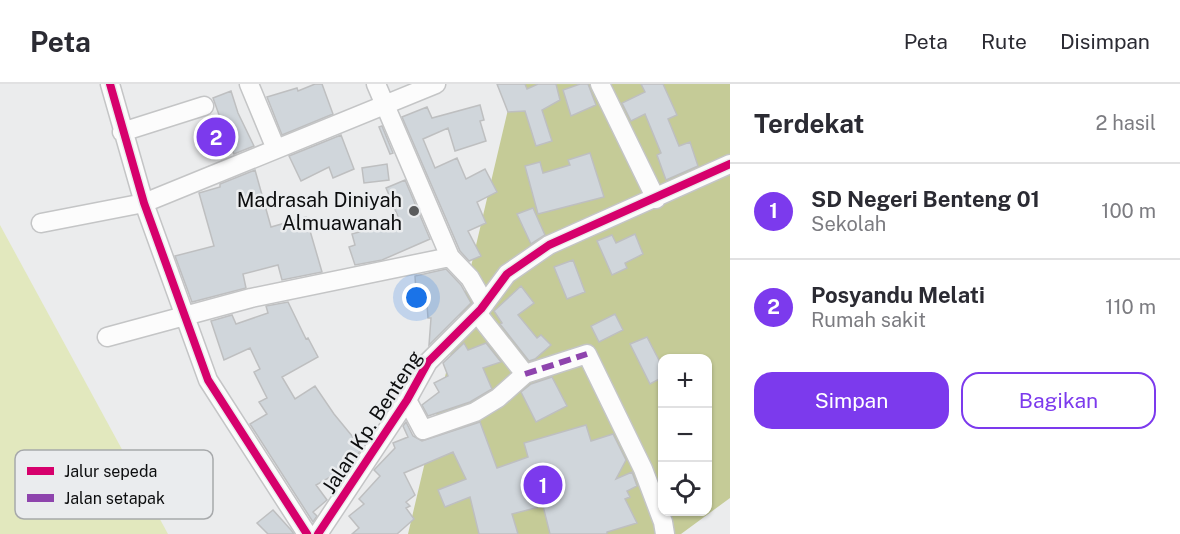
<!DOCTYPE html>
<html lang="id">
<head>
<meta charset="utf-8">
<style>
  body { margin:0; font-family:"Public Sans",sans-serif; background:#f7f7f7; color:#2b2b33 }
  .controls { position:absolute; right:18px; bottom:18px; display:grid; overflow:hidden; border-radius:12px; box-shadow:0 2px 4px #0004 }
  .controls button { width:54px; height:54px; display:grid; place-items:center; padding:0; border:0; border-bottom:2px solid #e1e1e2; background:#fff; color:#2b2b33; font:30px sans-serif }
  .you { position:absolute; left:417px; top:214px; width:21px; height:21px; margin:-15px; border:4px solid #fff; border-radius:50%; background:#1a73e8; box-shadow:0 0 0 9px #1a73e833 }
  .badge { display:grid; place-items:center; width:39px; height:39px; border-radius:50%; background:#7c3aed; color:#fff; font-size:20px; font-weight:700 }
  .pin { position:absolute; translate:-50% -50%; border:3px solid #fff; box-shadow:0 2px 6px #0006 }
  .list { margin:0; padding:0; list-style:none }
  h2 { display:flex; justify-content:space-between; align-items:center; height:78px; margin:0; padding:0 24px; font-size:26px }
  h2 small { font-size:20px; font-weight:400; color:#7c7c81 }
  .list li { display:grid; grid-template-columns:39px 1fr auto; gap:18px; align-items:center; box-sizing:border-box; height:96px; padding:0 24px; border-top:2px solid #e1e1e2 }
  .list b { display:block; font-size:22px; white-space:nowrap }
  .list p { margin:0; font-size:20px; white-space:nowrap; color:#7c7c81 }
  .list em { font-size:20px; font-style:normal; color:#7c7c81 }
  .actions { display:flex; gap:12px; padding:18px 24px }
  .actions a { flex:1; padding:14px 0; border:2px solid #7c3aed; border-radius:18px; text-align:center; font-size:21px; color:#7c3aed }
  .actions .main { background:#7c3aed; color:#fff }
  .icon { flex:none; width:33px; height:33px; fill:none; stroke:currentColor; stroke-width:2; stroke-linecap:round; stroke-linejoin:round }
  .map { position:relative; flex:none; width:730px; height:450px; overflow:hidden }
  header { display:flex; align-items:center; gap:36px; box-sizing:border-box; height:84px; padding:0 30px; background:#fff; border-bottom:2px solid #e1e1e2 }
  header strong { font-size:28px }
  nav { display:flex; gap:33px; margin-inline-start:auto; font-size:21px }
  main { display:flex }
  aside { flex:1; background:#fff }
  .map>svg:first-child { display:block }
</style>
</head>
<body>
<header>
<strong>Peta</strong>
<nav><a>Peta</a><a>Rute</a><a>Disimpan</a></nav>
</header>
<main>
<div class="map">
<svg width="730" height="450" viewBox="0 0 730 450">
  <rect width="100%" height="100%" fill="#ebeced"/>
  <path fill="#e2e8be" d="M0,141L168,450H0Z"/>
  <path fill="#c5cb97" fill-rule="evenodd" d="M514,0H730V414L681,450H408ZM662,274H708V428H662Z"/>
  <path fill="#d0d6db" stroke="#bebfc0" stroke-width="1.5" d="M315,0H322L333,30L282,51L267,13L297,4L298,7Z
    M497,0H525L527,5L538,0H556L560,16L542,26L552,57L536,62L525,27L508,28Z
    M580,0H588L596,21L571,32L563,6Z
    M641,0H663L677,31L668,35L679,62L690,58L698,82L666,96L657,71L661,69L645,30L631,37L622,19L645,8Z
    M231,7L238,29L254,62L234,70L229,58L217,62L215,59L212,60L207,48L223,42L213,14Z
    M480,21L484,36L480,37L486,57L455,67L448,44L423,55L435,84L457,74L466,95L485,85L497,108L477,118L486,139L468,147L481,172L469,177L460,167L402,33L427,23L432,34Z
    M382,42L393,69L390,70L379,43Z
    M341,51L354,85L333,94L329,83L301,97L289,72Z
    M590,69L604,113L538,130L525,82L540,78L543,89L570,81L568,76Z
    M387,80L389,96L364,99L362,84Z
    M255,86L271,143L306,133L322,188L282,196L278,181L243,190L246,204L192,218L175,172L214,162L199,109L220,103V100Z
    M405,96L430,155L382,176L355,181L349,163L355,161L352,150L377,143V140L399,135L386,104Z
    M533,124L545,151L531,160L517,130Z
    M635,150L643,170L625,179L627,184L612,191L597,157L612,151L616,159Z
    M573,176L585,208L567,215L554,183Z
    M446,185L461,201L471,219L429,261L431,234H428L426,207L416,208L415,192Z
    M521,202L534,219L518,231L537,254L541,251L551,261L535,275L529,277L500,240L502,239L494,227Z
    M288,218L306,255L308,254L318,273L282,293L295,315L315,302L334,330L362,364L350,382L316,401L327,416L313,428L317,432L313,438L250,340L267,330L259,318L267,314L254,288L260,285L250,264L224,276L211,237L232,231L236,240L268,229L266,222Z
    M615,230L623,246L599,258L591,242Z
    M647,253L663,284V293L650,300L630,260Z
    M464,259L468,266L486,259L501,278L483,284L492,305L470,318L428,332L422,321L439,308L434,299L448,292L443,279Z
    M552,293L567,322L536,338L521,308L531,300Z
    M406,338L413,352L422,357L480,338L497,384L528,373L524,359L586,341L591,357L613,350L626,376L616,395L632,388L637,402L627,407L630,413L625,415L637,439L607,448V450H550L543,422L512,430L518,450H479L470,413L445,423L438,406L466,395L453,368L404,389L415,411L406,418L410,422L406,424L414,435L397,450H352L359,444L349,432L364,420L359,415L380,392L374,386L395,364L393,359L408,353L403,342Z
    M273,426L291,446L294,450H268L257,439Z"/>
  <g fill="none" stroke-linecap="round" stroke-linejoin="round">
    <defs>
      <path id="street" d="M110,0L144,119L208,296L307,450
        M249,0L276,65
        M376,0L450,173L470,194L485,220
        M600,0L656,115
        M122,48L204,22
        M41,139L144,119L436,0
        M477,229L525,290
        M107,253L251,214L450,173
        M407,316L423,346L475,328L498,314L525,290L587,270L643,385L663,438L665,450
        M318,450L407,316L428,278L481,225L507,190L549,161L730,80"/>
    </defs>
    <use href="#street" stroke="#c4c5c6" stroke-width="21"/>
    <use href="#street" stroke="#fcfcfc" stroke-width="18"/>
    <path stroke="#8e44ad" stroke-width="6" stroke-dasharray="12 6" stroke-linecap="butt" d="M525,290L587,270"/>
    <defs>
      <path id="cycleway" d="M110,0L144,119L208,296L307,450
        M318,450L407,316L428,278L481,225L507,190L549,161L730,80"/>
    </defs>
    <use href="#cycleway" stroke="#eaecee" stroke-width="11"/>
    <use href="#cycleway" stroke="#d6006c" stroke-width="8"/>
  </g>
  <circle fill="#5a5b5c" stroke="#eaecee" stroke-width="2" cx="414" cy="127" r="6"/>
  <g text-anchor="middle" dominant-baseline="central" stroke-width="5" stroke-linejoin="round" paint-order="stroke">
    <g font-size="20" fill="#0c0d0e" stroke="#eaecee" text-anchor="end">
      <text x="402" y="116">Madrasah Diniyah<tspan x="402" dy="23">Almuawanah</tspan></text>
    </g>
    <g font-size="20" fill="#0c0d0e" stroke="#eaecee">
      <text transform="translate(372 338) rotate(-57)">Jalan Kp. Benteng</text>
    </g>
  </g>
  <rect x="15" y="366" width="198" height="69" rx="9" fill="#eaecee" stroke="#a7a9ab" stroke-width="1.5"/>
  <rect x="27" y="383" width="27" height="8" fill="#d6006c"/>
  <rect x="27" y="410" width="27" height="8" fill="#8e44ad"/>
  <g font-size="16" fill="#0c0d0e">
    <text x="64" y="393">Jalur sepeda</text>
    <text x="64" y="420">Jalan setapak</text>
  </g>
</svg>
<div class="controls">
<button>+</button>
<button>−</button>
<button><svg class="icon" aria-label="locate" viewBox="0 0 24 24"><circle cx="12" cy="12" r="6"/><path d="M12 2v4M12 18v4M2 12h4M18 12h4"/></svg></button>
</div>
<div class="you"></div>
<div class="pin badge" style="left:543px;top:401px">1</div>
<div class="pin badge" style="left:216px;top:53px">2</div>
</div>
<aside>
<h2>Terdekat<small>2 hasil</small></h2>
<ul class="list">
<li><span class="badge">1</span><div><b>SD Negeri Benteng 01</b><p>Sekolah</p></div><em>100 m</em></li>
<li><span class="badge">2</span><div><b>Posyandu Melati</b><p>Rumah sakit</p></div><em>110 m</em></li>
</ul>
<div class="actions"><a class="main">Simpan</a><a>Bagikan</a></div>
</aside>
</main>
</body>
</html>
